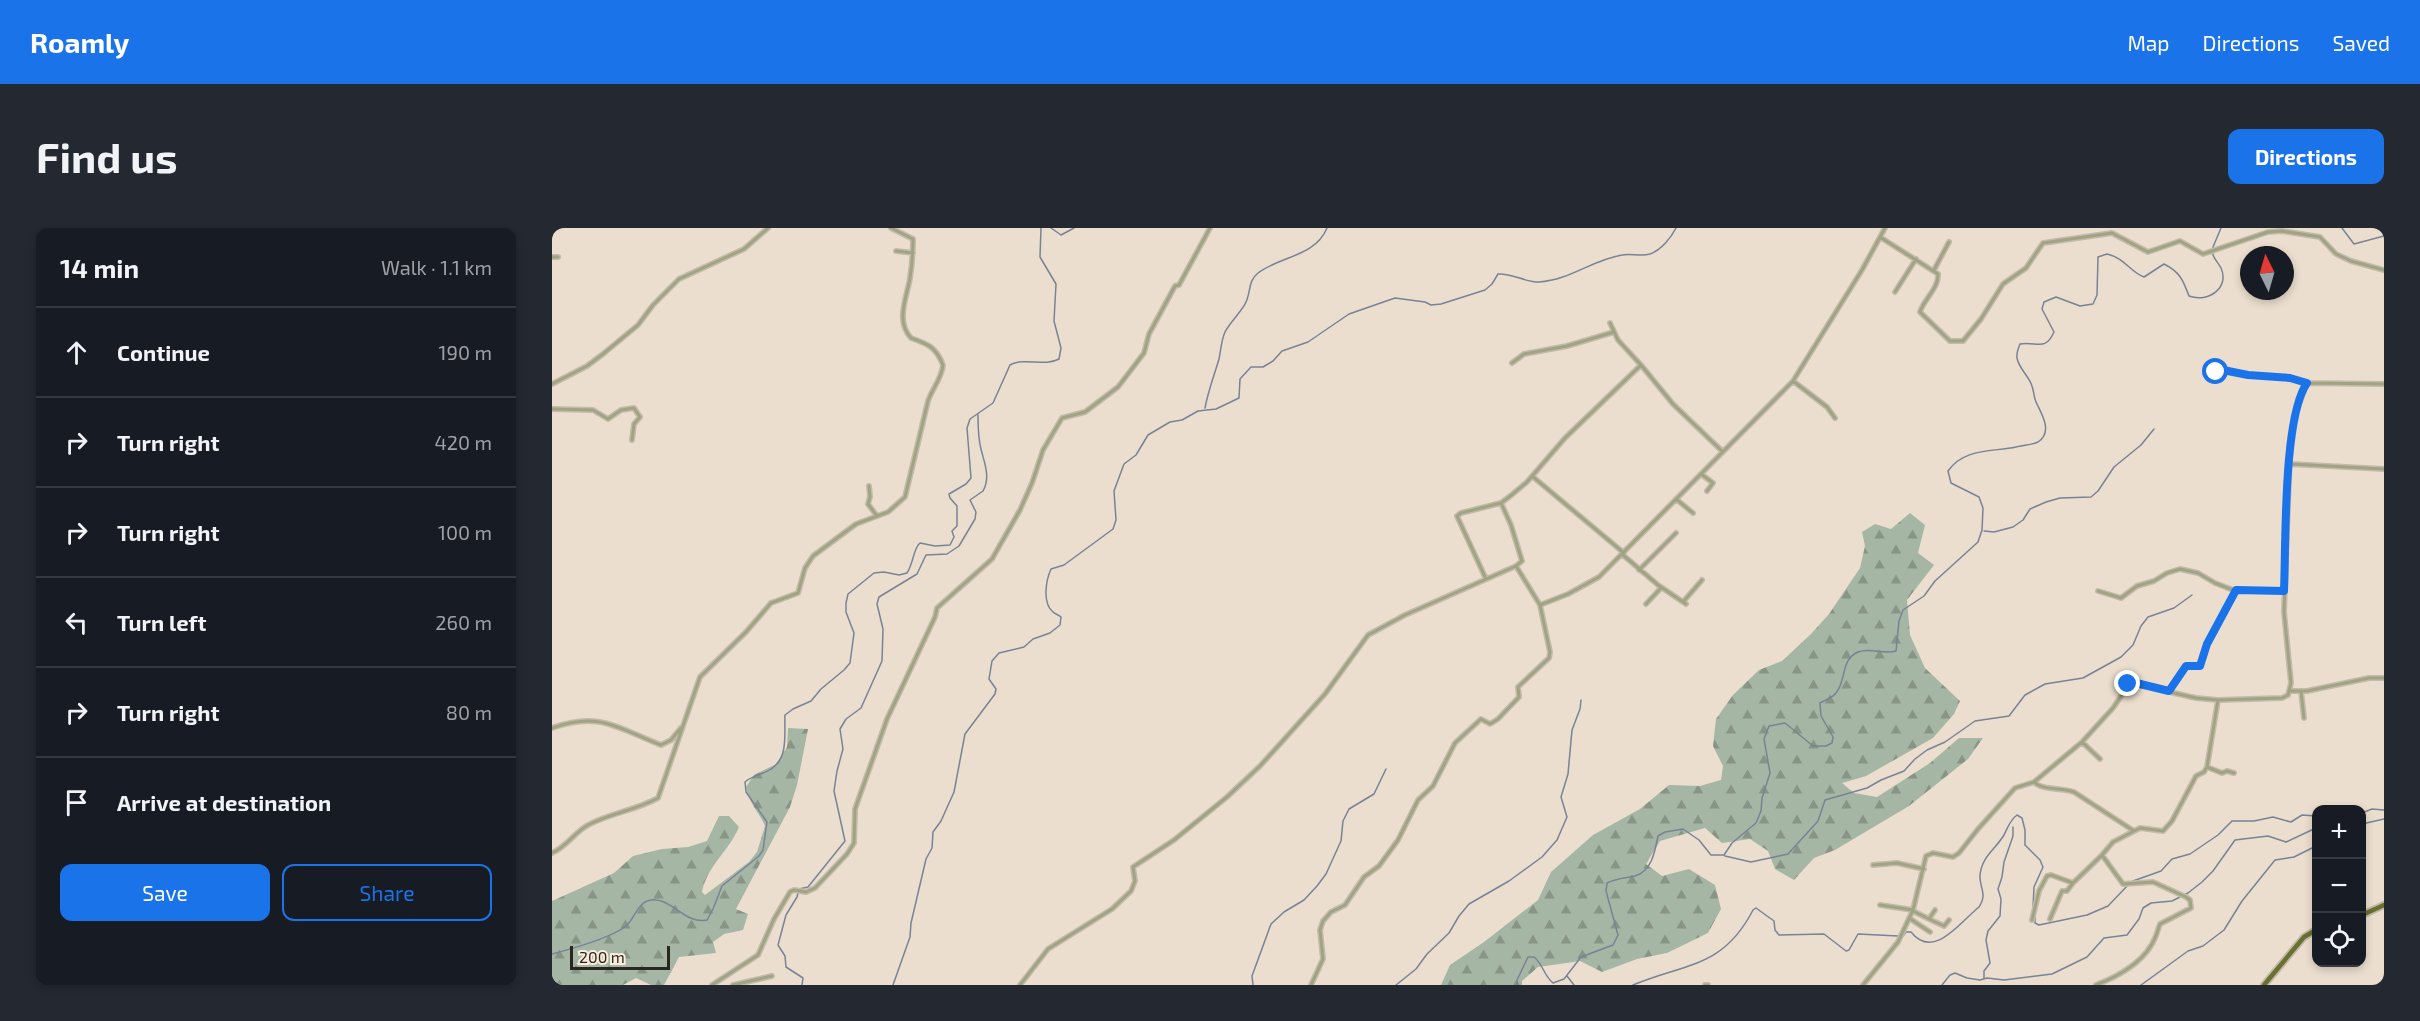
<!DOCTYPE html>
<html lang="en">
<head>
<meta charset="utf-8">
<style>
  body { margin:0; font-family:"Exo 2",sans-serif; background:#242831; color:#f1f3f6 }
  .controls { position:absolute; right:18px; bottom:18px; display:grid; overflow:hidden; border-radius:12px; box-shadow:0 3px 9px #0003 }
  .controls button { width:54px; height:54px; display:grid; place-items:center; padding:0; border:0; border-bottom:2px solid #363941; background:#171b24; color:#f1f3f6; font:30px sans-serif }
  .compass { position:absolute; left:1688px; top:18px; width:54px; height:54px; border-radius:50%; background:#171b24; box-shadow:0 3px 9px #0003; rotate:355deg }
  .scale { position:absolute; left:18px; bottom:15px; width:100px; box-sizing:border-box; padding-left:6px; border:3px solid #2a2620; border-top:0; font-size:16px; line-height:21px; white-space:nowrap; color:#2a2620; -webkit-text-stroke:4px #f9ecdb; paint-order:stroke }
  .stop { position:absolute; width:18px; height:18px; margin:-14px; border:4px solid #1a73e8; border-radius:50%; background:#fff }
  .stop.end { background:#1a73e8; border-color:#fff; box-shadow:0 2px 6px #0008 }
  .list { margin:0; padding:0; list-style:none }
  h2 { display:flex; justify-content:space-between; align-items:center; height:78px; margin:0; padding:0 24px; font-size:26px }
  h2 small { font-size:20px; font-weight:400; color:#9ea1a6 }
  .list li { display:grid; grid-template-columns:39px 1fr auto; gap:18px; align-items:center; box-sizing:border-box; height:90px; padding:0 24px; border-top:2px solid #363941 }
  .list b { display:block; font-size:22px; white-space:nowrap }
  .list em { font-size:20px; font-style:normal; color:#9ea1a6 }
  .actions { display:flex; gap:12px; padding:18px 24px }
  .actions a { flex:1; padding:14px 0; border:2px solid #1a73e8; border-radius:12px; text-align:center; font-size:21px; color:#1a73e8 }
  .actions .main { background:#1a73e8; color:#fff }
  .icon { flex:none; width:33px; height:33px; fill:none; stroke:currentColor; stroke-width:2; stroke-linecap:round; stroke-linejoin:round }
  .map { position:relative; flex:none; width:1832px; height:757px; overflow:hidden; border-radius:12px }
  header { display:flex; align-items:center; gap:36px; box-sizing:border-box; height:84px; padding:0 30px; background:#1a73e8; color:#fff }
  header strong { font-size:28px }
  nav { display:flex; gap:33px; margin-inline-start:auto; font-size:21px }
  .intro { display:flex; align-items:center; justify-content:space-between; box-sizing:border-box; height:144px; padding:0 36px }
  h1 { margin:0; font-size:42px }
  .button { padding:15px 27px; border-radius:12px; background:#1a73e8; color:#fff; font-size:21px; font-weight:700 }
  main { display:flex; gap:36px; padding:0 36px }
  aside { flex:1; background:#171b24; border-radius:12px; box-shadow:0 3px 9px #0003 }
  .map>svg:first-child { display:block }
</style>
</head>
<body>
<header>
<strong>Roamly</strong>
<nav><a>Map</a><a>Directions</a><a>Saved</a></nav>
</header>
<div class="intro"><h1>Find us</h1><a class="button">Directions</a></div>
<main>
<aside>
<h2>14 min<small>Walk · 1.1 km</small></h2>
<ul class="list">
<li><svg class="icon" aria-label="ahead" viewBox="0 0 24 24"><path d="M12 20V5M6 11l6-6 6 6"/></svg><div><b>Continue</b></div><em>190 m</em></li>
<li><svg class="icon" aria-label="right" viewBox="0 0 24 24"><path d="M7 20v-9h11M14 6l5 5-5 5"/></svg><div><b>Turn right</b></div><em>420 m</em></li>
<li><svg class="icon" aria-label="right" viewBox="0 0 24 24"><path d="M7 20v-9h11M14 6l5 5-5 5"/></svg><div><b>Turn right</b></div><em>100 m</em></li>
<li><svg class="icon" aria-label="left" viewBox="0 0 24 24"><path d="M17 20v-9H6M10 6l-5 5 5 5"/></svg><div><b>Turn left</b></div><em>260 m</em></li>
<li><svg class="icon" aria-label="right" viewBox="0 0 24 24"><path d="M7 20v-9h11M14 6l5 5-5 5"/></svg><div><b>Turn right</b></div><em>80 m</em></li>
<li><svg class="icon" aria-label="arrive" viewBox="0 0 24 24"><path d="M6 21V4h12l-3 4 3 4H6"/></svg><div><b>Arrive at destination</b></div></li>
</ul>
<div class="actions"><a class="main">Save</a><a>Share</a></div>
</aside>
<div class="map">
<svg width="1832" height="757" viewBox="0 0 1832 757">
  <defs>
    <pattern id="forest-firs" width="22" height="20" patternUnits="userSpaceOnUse" patternTransform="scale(1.5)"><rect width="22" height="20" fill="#a5b6a5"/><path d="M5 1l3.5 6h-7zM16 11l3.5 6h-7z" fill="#879486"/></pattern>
  </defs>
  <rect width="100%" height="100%" fill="#ebdece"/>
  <path fill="url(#forest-firs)" d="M1358,285L1373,297L1366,325L1382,337L1355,372L1358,407L1373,440L1408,473L1402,486L1381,510L1314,548L1290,555L1302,565L1325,569L1378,535L1407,510H1431L1416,531L1357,578L1283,622L1262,630L1242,652L1223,641L1216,623L1198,611L1170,615L1153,600L1108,613L1094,636L1110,648L1137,641L1163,657L1169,681L1156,705L1115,725L1085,731L1050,744L1028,733L986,739L970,753V757H889L898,737L932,714L986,672L999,644L1041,607L1088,581L1117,557L1148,558L1169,552L1171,538L1161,518L1164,491L1181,467L1207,442L1230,433L1259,406L1277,386L1308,340L1313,318L1310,304L1323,296L1339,301Z
    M236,500L256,501L245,557L238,579L184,681L196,686L191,702L172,706L161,714L164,725L127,729L112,757H99L84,750L71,757H0V673L62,645L81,628L110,621L136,619L155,613L167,588H177L187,599C177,623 155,638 150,664L153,667L197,634L205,624L213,598C207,584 196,574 194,559L202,547L224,536L235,519Z"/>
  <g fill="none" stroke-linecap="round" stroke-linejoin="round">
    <path stroke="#788395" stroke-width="1.5" d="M499,0L509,7L522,0
      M1790,0L1802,16L1832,8
      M653,180C656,163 662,148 667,131C669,122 669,113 673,104C678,94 691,82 694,74C699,63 696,53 706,45C728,28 763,29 775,0
      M1432,303L1442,304L1461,299L1471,292L1478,281L1494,274L1508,270L1539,269L1546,263L1562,239L1589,217L1602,201
      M1777,582L1787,578L1803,582
      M1810,585L1820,581L1832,582
      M1810,596L1832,591
      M1173,628L1199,634L1236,626L1266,593L1273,572L1315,560L1329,552L1352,543L1363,531L1375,522L1393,514L1423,493L1457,488L1473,467L1493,456L1531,450L1569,429L1581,417L1589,398L1596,389L1622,380L1640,367
      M1581,653L1609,643L1620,631L1638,626L1666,607L1680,593H1702L1721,589L1739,594L1750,587L1764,588
      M1483,686V695L1487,697L1535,687L1556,678L1577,656
      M1351,708L1354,704H1359C1382,733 1409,693 1427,679C1436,665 1427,660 1428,647C1430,628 1443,622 1452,607C1456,599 1458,592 1465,587L1470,590L1473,602V617L1488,632L1491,639L1482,659L1481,679
      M0,726C19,721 59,710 74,698C83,691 85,674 99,672C119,669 133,697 155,692L161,681L170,658L207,628L211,622L215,594L194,564L193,554C201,547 210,547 219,541C237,530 232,505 233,487L241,481L259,473L269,461L292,442L298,435L302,405L294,384V375L296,366L322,345L332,344L347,347L355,345C362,334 361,321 368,315L383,318L398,317L402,309L400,303L405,298V278L398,270L397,266L414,256L419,250L415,200L418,191L441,175L458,137C473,129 492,139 507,131L509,120L502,93L504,56L488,29L489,0
      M1015,748L1022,757
      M1432,750V743L1438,735L1434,712L1436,703L1448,688L1449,671L1446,661L1450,649L1452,634L1461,608V599
      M250,757L251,750L234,739L233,728L226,717L234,687L245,669L247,661L256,659L293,613L282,563L285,543L291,521L288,501L294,491L309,480L330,433L331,401L325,376L327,369L365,346L374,327L395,326L407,318L423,291L424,284L418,272L431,263C439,249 432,234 429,221C426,210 426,198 426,187
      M341,757L358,709L359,695L374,631L380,620L381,604L389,593L402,564L413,506L443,466L444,461L437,451L440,433L447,425L472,419L481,411L498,405L508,397L509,389C507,387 503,386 501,384C490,375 494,352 499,341L512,337L561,301L564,292L562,263L572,236L584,227L596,207L618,194L630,192L646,183L664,181L687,170L688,151L699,139H711L721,133L730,123L756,114L797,86L843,70L873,74L879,77L889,76L933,62L940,56L946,46C960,45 972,54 987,54C1018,52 1040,32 1070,27C1079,25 1089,29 1098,26C1109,22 1119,10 1124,0
      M701,757L700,748L719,696L732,684L752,672L765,658L774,646L789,613L791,593L797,581L822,566L834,541
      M844,757L864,741L875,726L897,705L907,688L917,676L957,653L990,629L1005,612L1015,589L1009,569L1016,546L1020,502L1028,481L1029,472
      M965,757V752L976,729H982C991,736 992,748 1001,755L1012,751L1029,729L1061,717L1066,707L1054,663L1055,655C1064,650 1074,650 1083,648C1100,643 1103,623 1106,608L1113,604L1131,601L1147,612L1159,627H1172L1180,615L1204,595L1209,583L1210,570L1218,545L1212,511L1217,498L1233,495L1261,518H1274L1280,515L1281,509L1269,488L1268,475C1274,472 1280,470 1284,465C1295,452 1288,432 1306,424C1318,419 1331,427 1344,423L1347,393L1351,382L1372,368L1383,353L1426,314L1430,302L1431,280L1427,269L1399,255L1396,243C1412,220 1440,224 1464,219C1470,217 1481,217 1486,214C1501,204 1490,187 1485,176C1482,171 1482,164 1480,158C1477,148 1467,141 1465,130C1464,125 1466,121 1468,116C1485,113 1493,124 1502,104L1490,81L1492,74L1504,69L1528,78L1541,76L1545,67L1546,29L1555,26C1573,30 1578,44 1592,49L1612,36C1628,44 1631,52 1637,68C1656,75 1678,60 1669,40C1667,36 1663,32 1661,27V19L1669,0
      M1081,757C1134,735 1171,740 1201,682L1204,680L1222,693L1223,702L1227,707L1272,706L1294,723L1297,722L1306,706L1346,708
      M1390,757L1398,747L1403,745L1415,750L1428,752L1435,750L1452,752L1500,746L1535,729L1552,710L1575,707L1587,691L1591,680L1599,675L1620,673L1636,665L1650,654L1661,643L1683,612L1716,608L1734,614L1764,600
      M1589,757L1636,723L1651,718L1672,702L1690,673L1723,632L1742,629L1764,618"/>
    <defs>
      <path id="street" d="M1328,9L1386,46C1387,60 1372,71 1368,84L1398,113H1411L1429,91L1451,56L1474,40L1491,15L1560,5L1596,24L1628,13L1651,26L1716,4L1730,3L1768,9L1784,26L1799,33L1832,42
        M344,23L361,25
        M0,29H6
        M1382,42L1397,14
        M1343,64L1364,31
        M960,135L972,126L1015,118L1062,104
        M1089,137L1121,176L1170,223
        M1655,148V141L1667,144L1671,142L1697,147L1738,150L1755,155
        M1241,153L1275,179L1283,190
        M0,156L35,138L51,126L86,97L101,77L127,51L192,21L216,0
        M0,181L41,182L56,191L69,182L82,180L88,189L82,196L80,212
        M1738,236L1832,241
        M1149,246L1161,255L1155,263
        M980,248L1072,325
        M317,258L318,269L316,276L325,288
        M1124,271L1141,285
        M949,275L959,297L970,333L964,338
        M1071,327L1106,357L1134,376
        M1087,342L1124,305
        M934,351L905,288L909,285L949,275L957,269L975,254L1013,210L1089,137L1066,112L1058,95
        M1546,363L1569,370L1585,358L1602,353L1615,345L1628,341L1646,345L1663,355L1681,362L1732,363
        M1131,374L1150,352
        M1094,376L1109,360
        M1617,463L1635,438H1648L1655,415L1684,362
        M1738,463H1755L1817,450H1832
        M1749,463L1752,490
        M0,500C48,483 65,500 109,517L119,512L129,500
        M1530,514L1548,531
        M1655,539L1670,545L1675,543L1682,545
        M1482,554C1491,563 1509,559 1522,564L1582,603
        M0,625C16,618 23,603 38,596C60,585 84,582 106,570L148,449L194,404L219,375L246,365L253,340L261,328L304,296L336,284L353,269L376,173C380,161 390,150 391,137C384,119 376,116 359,110C343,93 355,69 358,50C360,37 361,24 361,11L339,0
        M1321,637L1345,635L1372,641
        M1328,677L1361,682
        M1361,683L1377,691L1383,682
        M1357,690L1378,704
        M1377,691L1392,698L1397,692
        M1498,691L1510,663H1515L1521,655L1550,627
        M1480,692L1487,663L1495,648L1499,647L1521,655
        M160,757L206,727L222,691L238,664L242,662L254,664L263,660L295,626L302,615L303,581L335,491L383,389L385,380L440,331L468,282L480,255L491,222L510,190L533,184L566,159L592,125L597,106L623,58L627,57L658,0
        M181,757L220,748
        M468,757L496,721L560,681L579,663L583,653L581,639L622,612L675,569L708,538L773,466L816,407L853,387L964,338L988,377L1016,366L1047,349L1241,153L1310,42L1333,0
        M759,757L771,731L768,702L771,693L779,684L793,677L812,649L827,638L846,612L866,572L881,558L903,515L929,491L938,496L946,491L967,469L966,459L997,430L998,424L988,377
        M1153,757H1156
        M1311,757L1346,714L1361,682L1374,628L1381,625L1401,629L1407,625L1426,601L1463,560L1482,554L1530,514L1561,480L1578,455L1644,470L1666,472L1730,470L1736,467L1739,455L1732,384L1738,220L1742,189L1755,155L1832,156
        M1544,757C1567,748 1593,734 1603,710C1605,706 1606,701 1608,696L1639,680L1638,672L1634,669L1601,654L1571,656L1550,627L1561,614L1588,600L1611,603L1620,593L1644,548L1652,544L1655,539L1666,472"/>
      <path id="primary" d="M1810,687L1832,677
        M1712,757L1752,709L1764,702"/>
    </defs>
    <use href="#street" stroke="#c4b9ab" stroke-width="6"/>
    <use href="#primary" stroke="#c4b9ab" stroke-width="8"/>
    <use href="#street" stroke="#9fa483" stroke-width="3"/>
    <use href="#primary" stroke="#697130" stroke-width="4.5"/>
  </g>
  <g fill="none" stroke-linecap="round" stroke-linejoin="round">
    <path stroke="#1a73e8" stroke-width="8" d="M1576,456L1580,454L1617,463L1634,438H1648L1655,416L1684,362L1732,363C1734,317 1731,189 1755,155L1738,150L1696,147L1671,142L1664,144"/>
  </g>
</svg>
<div class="controls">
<button>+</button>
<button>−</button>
<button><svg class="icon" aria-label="locate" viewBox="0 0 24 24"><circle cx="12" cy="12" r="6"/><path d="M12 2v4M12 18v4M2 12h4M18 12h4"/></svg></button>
</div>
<svg class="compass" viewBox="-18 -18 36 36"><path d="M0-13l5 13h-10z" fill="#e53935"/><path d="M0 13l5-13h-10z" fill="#9ea1a6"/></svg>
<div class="scale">200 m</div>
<div class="stop" style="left:1664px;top:144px"></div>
<div class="stop end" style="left:1576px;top:456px"></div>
</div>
</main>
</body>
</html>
